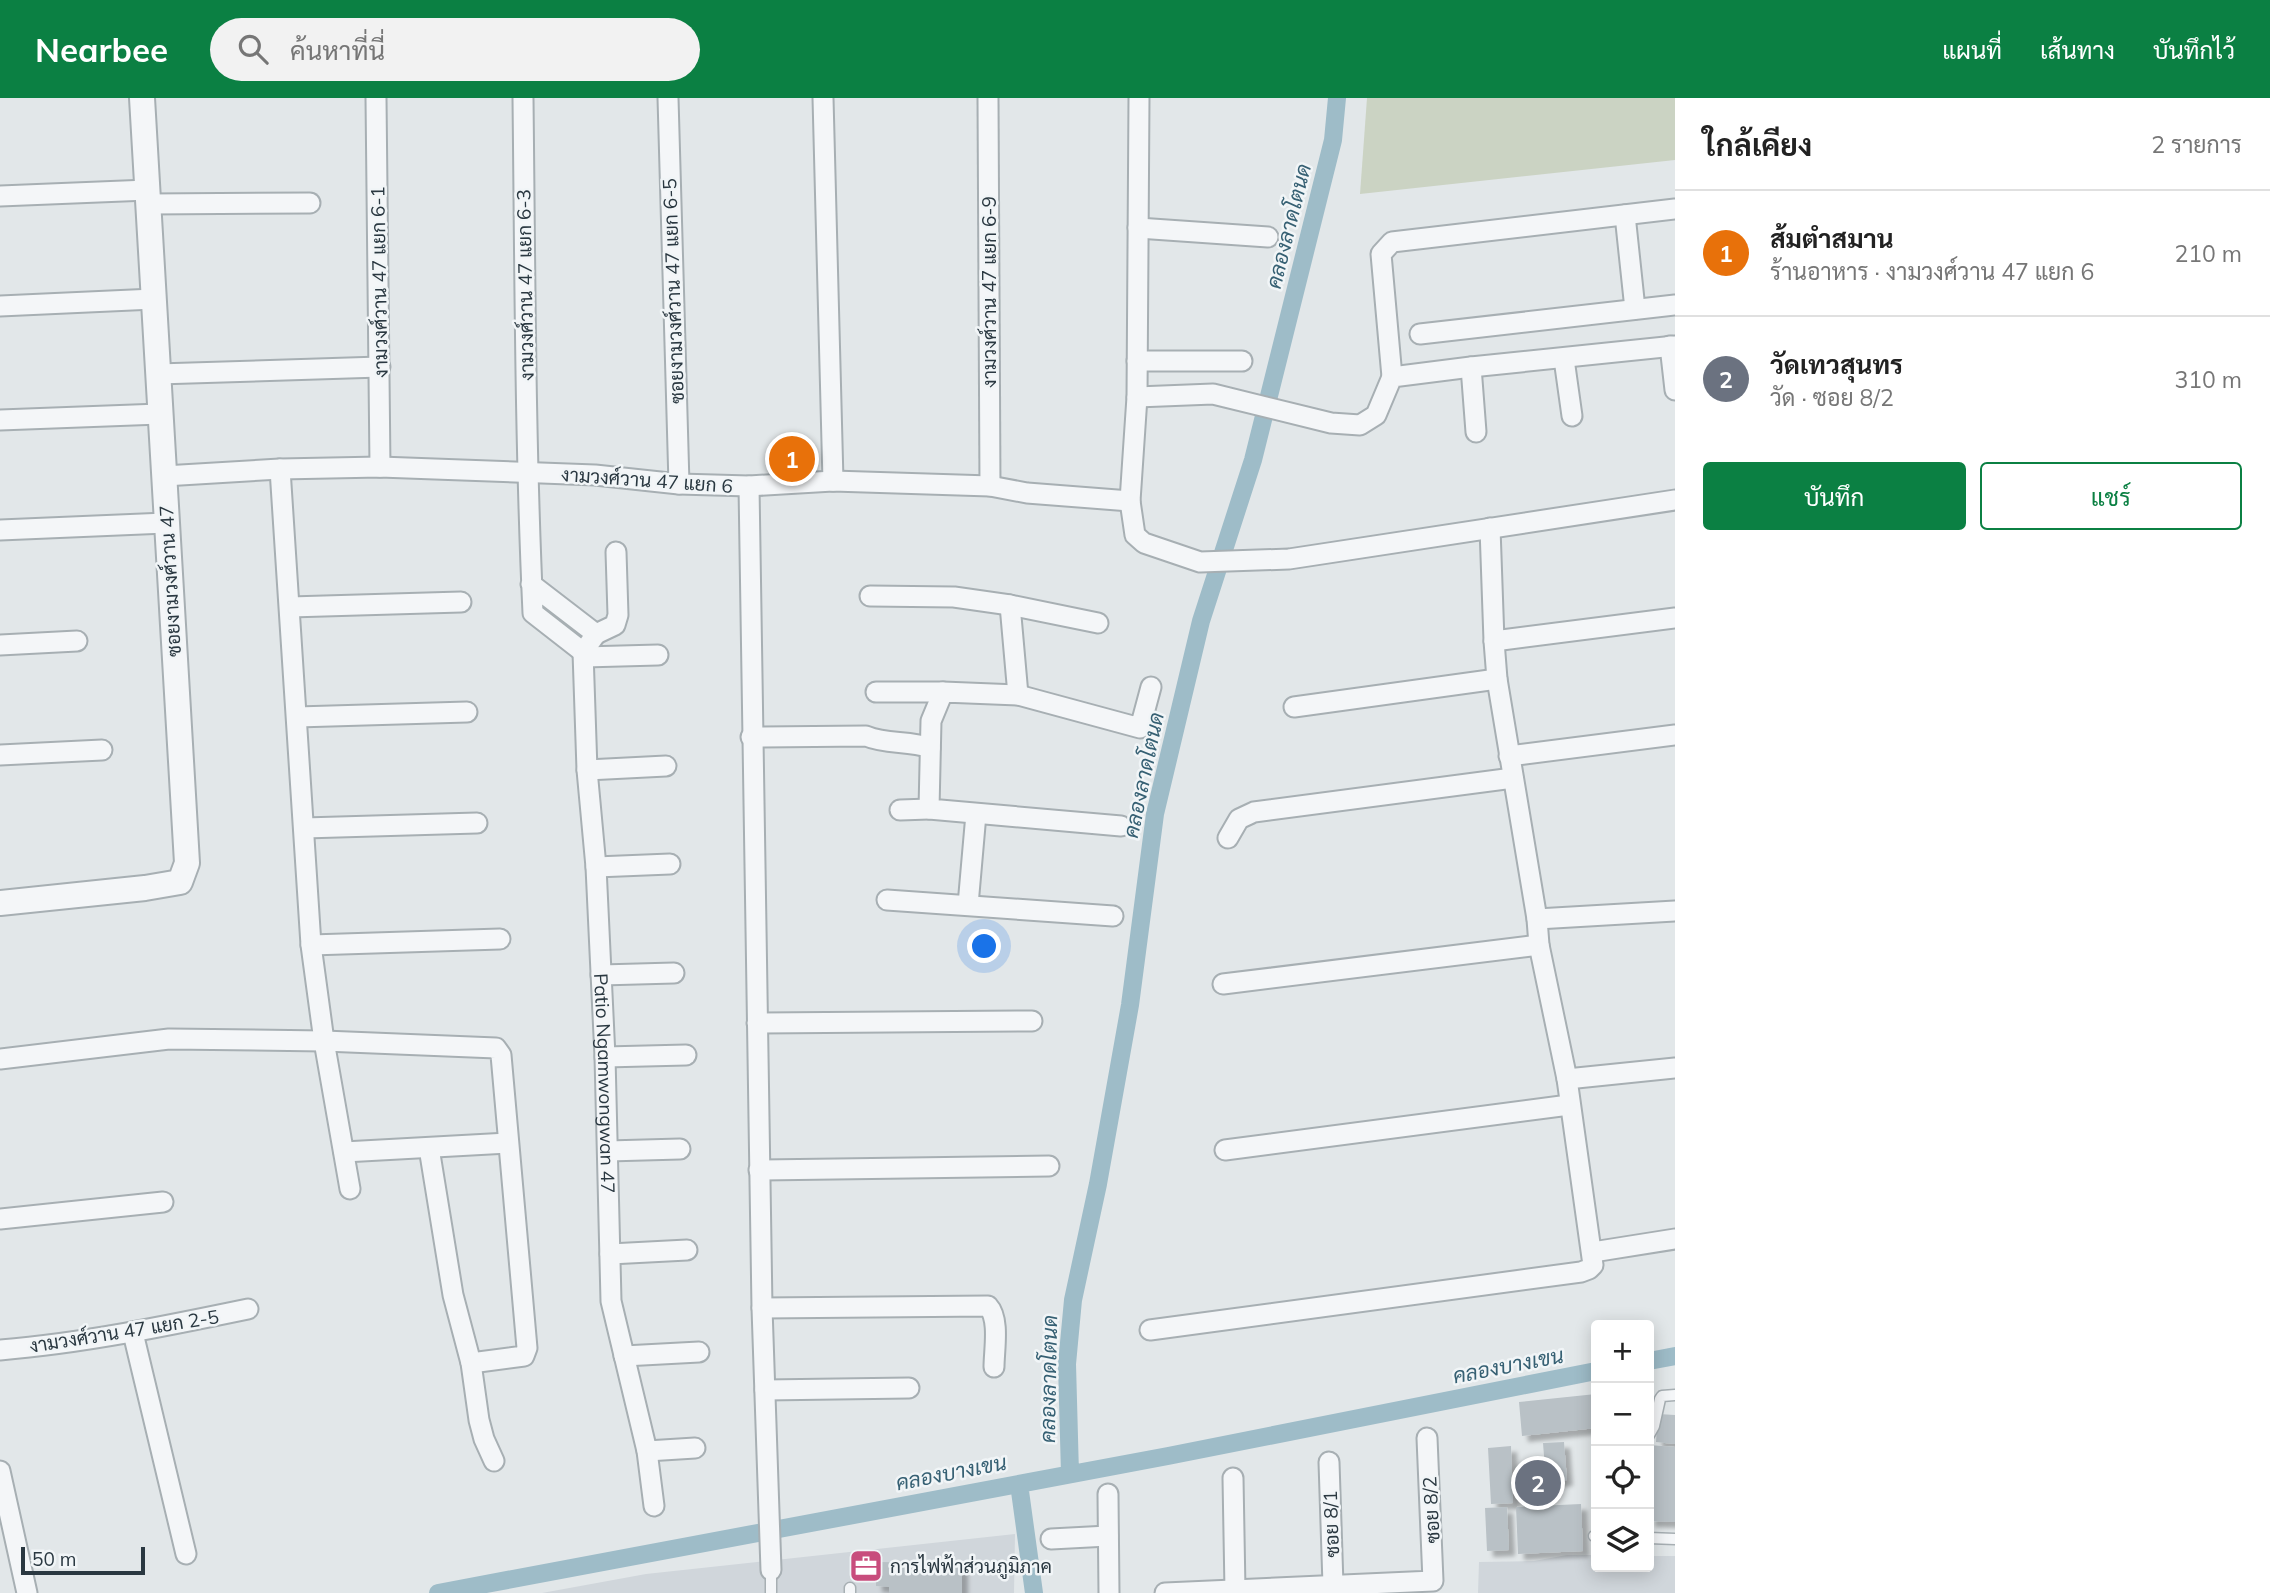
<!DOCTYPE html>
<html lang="th">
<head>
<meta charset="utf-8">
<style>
  body { margin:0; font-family:Mulish,Sarabun,sans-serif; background:#f2f2f2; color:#222 }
  .controls { position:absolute; right:21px; bottom:21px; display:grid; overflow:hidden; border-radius:7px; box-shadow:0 4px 18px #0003 }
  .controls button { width:63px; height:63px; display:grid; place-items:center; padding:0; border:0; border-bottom:2px solid #e0e0e0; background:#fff; color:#222; font:35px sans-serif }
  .scale { position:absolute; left:21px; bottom:18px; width:124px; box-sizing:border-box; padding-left:7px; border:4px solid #2a3841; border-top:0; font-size:19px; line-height:24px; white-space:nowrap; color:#2a3841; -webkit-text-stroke:5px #f1f5f7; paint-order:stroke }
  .you { position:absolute; left:985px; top:849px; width:24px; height:24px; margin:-18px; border:5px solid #fff; border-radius:50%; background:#1a73e8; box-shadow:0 0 0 10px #1a73e833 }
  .badge { display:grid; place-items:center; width:46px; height:46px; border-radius:50%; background:#0b8043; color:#fff; font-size:23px; font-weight:700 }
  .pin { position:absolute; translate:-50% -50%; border:4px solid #fff; box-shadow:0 2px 7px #0006 }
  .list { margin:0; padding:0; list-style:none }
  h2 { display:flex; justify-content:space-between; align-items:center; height:91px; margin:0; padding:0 28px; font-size:30px }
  h2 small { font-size:23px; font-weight:400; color:#767676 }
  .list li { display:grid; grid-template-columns:46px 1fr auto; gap:21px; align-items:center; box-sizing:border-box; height:126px; padding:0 28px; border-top:2px solid #e0e0e0 }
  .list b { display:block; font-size:26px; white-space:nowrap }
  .list p { margin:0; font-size:23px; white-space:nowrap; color:#767676 }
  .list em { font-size:23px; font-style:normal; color:#767676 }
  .actions { display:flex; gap:14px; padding:21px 28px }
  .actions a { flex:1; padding:16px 0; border:2px solid #0b8043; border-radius:7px; text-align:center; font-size:24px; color:#0b8043 }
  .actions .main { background:#0b8043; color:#fff }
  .icon { flex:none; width:38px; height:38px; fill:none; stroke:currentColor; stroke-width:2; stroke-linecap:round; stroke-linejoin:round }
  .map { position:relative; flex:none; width:1675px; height:1495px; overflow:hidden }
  header { display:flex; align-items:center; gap:42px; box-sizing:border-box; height:98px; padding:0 35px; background:#0b8043; color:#fff }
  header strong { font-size:33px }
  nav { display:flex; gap:38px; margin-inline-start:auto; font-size:24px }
  .search { width:490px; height:63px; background:#f2f2f2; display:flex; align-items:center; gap:18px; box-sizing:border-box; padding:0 24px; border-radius:38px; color:#767676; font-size:26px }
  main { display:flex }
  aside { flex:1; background:#fff }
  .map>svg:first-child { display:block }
</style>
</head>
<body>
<header>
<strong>Nearbee</strong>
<div class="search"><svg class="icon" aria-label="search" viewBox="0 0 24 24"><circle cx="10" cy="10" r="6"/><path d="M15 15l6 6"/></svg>ค้นหาที่นี่</div>
<nav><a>แผนที่</a><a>เส้นทาง</a><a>บันทึกไว้</a></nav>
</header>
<main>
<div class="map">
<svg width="1675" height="1495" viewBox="0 0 1675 1495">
  <defs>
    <filter id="shadow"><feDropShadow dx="6" dy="6" stdDeviation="2" flood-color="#0004"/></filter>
  </defs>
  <rect width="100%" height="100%" fill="#e2e7e9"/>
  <path fill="#d0d6db" d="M1015,1436L1014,1495H542L646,1476Z
    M1567,1457H1596V1469H1649V1458H1675V1495H1478L1479,1464L1534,1463Z"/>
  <path fill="#cbd3c3" d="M1367,0H1675V62L1360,96Z"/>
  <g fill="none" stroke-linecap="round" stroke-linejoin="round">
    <path stroke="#9ebcc8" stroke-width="18" d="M1649,1263L1675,1258
      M1070,1376L1067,1266L1073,1202L1098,1086L1130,907L1155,716L1201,523L1253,362L1333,42L1337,0
      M1019,1386L1034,1495
      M438,1495L1168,1358L1596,1273"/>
  </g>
  <path fill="#b9c1c6" filter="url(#shadow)" d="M1596,1296V1330L1522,1338L1519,1304Z
    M1658,1316L1675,1317V1346L1656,1344Z
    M1564,1344L1567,1382L1546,1384L1543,1345Z
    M1649,1347L1675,1349V1424L1649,1423Z
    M1511,1348L1513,1405L1491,1406L1488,1350Z
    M1581,1406L1583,1453L1518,1456L1516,1409Z
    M1507,1409L1509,1452L1487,1453L1485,1410Z
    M876,1464L962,1465V1495H889V1489L876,1488Z"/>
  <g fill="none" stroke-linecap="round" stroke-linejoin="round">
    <defs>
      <path id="service" d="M1649,1337L1654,1328L1660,1301L1662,1298L1675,1297
        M1594,1438H1596
        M1649,1440L1675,1441
        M771,1495V1472
        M850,1495V1490"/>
      <g id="minor">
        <path d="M376,0L380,369"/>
        <path d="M523,0C525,172 525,343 533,515L583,554L596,536L531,486"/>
        <path d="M668,0L679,386"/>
        <path d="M823,0L833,383"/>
        <path d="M988,0L990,388"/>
        <path d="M1139,0L1137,299L1130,403L1135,437L1144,445L1200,464L1289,461L1675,402"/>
        <path d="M0,98L148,92"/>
        <path d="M149,106L310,105"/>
        <path d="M1625,117L1635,211"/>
        <path d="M1138,130L1268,139"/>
        <path d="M0,208L154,201"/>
        <path d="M1420,236L1675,207"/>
        <path d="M1670,248L1675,292"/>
        <path d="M1564,261L1572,318"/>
        <path d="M1137,263H1242"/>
        <path d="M1471,269L1476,334"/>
        <path d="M158,276L380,269"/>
        <path d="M1392,279L1381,156L1392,144L1675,111"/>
        <path d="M1137,299L1213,296L1331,325L1360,327L1376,317L1392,279L1471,269L1675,248"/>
        <path d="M0,322L160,316"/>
        <path d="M280,371L311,847L324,943L350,1091"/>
        <path d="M164,378L280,371L380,369L595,377L679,386L749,388L833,383L990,388L1027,395L1130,403"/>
        <path d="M749,388L762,1210L771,1472"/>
        <path d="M0,432L166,425"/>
        <path d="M870,498L954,499L1010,507L1098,525"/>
        <path d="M1010,507L1018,597"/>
        <path d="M290,509L461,504"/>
        <path d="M596,536L615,527L618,517L616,454"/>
        <path d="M1494,543L1675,520"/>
        <path d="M0,547L77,543"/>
        <path id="s1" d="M583,554L587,672L596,769L605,959L611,1203L647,1353L654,1408"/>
        <path d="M584,559L658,557"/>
        <path d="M876,594H943"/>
        <path d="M1294,609L1497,581"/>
        <path d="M297,619L467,614"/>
        <path d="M751,639L866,638C887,647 909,642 930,650"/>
        <path d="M0,657L102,652"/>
        <path d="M1509,658L1675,637"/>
        <path d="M587,672L666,668"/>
        <path d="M900,712L929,711"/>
        <path d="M1121,728L929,711L931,623L943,594L1018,597L1140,630L1151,589"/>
        <path d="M304,730L477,725"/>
        <path d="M1228,740L1239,721L1254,714L1513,680"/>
        <path d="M596,769L670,766"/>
        <path d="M887,802L1113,818"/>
        <path d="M968,807L976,716"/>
        <path d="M1537,821L1675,813"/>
        <path d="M311,847L500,841"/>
        <path d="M601,877L674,875"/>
        <path d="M1223,886L1539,847"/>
        <path d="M757,925L1032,923"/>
        <path d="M605,959L686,957"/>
        <path d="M0,961L169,941L324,943L496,950L501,957L527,1250L524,1258L471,1265"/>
        <path d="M1567,981L1675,970"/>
        <path d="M429,1050L453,1197L471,1265L479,1322L484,1341L494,1363"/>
        <path d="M1225,1052L1569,1007"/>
        <path d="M608,1053L680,1051"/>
        <path d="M344,1054L508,1045"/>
        <path d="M759,1072L1049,1068"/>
        <path d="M0,1121L163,1104"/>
        <path d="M1593,1154L1675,1141"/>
        <path d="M610,1156L687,1152"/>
        <path d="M762,1210L988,1208C1000,1221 994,1252 994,1269"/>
        <path d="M1150,1232L1581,1174L1589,1171L1593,1167L1567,981L1539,847L1537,821L1497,581L1494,543L1490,430"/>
        <path d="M133,1235L186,1456"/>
        <path d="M0,1252C84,1245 166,1228 248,1211"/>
        <path d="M624,1258L699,1254"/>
        <path d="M765,1292L909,1290"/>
        <path d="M647,1353L695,1350"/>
        <path d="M1329,1364L1333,1487"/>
        <path d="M0,1373L27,1495"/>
        <path d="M1233,1380L1235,1492"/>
        <path d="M1108,1396L1109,1495"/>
        <path d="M1051,1441L1108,1438"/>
        <path d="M1165,1495L1433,1483L1427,1340"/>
      </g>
      <path id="tertiary" d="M0,805L145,790L180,784L187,765L142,0"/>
    </defs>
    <use href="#service" stroke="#a7afb3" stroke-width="13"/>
    <use href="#minor" stroke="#a7afb3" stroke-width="23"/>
    <use href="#tertiary" stroke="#a7afb3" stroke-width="28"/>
    <use href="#service" stroke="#f4f6f8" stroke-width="10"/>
    <use href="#minor" stroke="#f4f6f8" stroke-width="19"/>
    <use href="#tertiary" stroke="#f4f6f8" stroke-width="24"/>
  </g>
  <defs>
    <symbol id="office-square" viewBox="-11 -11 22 22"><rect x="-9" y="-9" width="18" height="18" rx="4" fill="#c84d7d" stroke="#f1f5f7"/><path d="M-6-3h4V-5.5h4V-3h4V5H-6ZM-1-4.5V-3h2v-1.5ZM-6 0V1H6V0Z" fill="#fff"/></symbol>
  </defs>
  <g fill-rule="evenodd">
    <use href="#office-square" x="847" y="1449" width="38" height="38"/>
  </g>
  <g text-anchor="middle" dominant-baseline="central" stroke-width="5" stroke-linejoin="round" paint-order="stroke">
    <g font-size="19" fill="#2a3841" stroke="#f1f5f7">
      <text transform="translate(379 184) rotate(-91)">งามวงศ์วาน 47 แยก 6-1</text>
      <text transform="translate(525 187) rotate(-91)">งามวงศ์วาน 47 แยก 6-3</text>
      <text transform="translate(673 193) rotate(-92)">ซอยงามวงศ์วาน 47 แยก 6-5</text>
      <text transform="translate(989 194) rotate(-90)">งามวงศ์วาน 47 แยก 6-9</text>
      <text transform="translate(647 382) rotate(4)">งามวงศ์วาน 47 แยก 6</text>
      <text transform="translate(170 483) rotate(-93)">ซอยงามวงศ์วาน 47</text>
      <text stroke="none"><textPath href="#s1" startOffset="432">Patio Ngamwongwan 47</textPath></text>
      <text transform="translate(124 1233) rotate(-9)">งามวงศ์วาน 47 แยก 2-5</text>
      <text transform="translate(1431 1412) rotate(-93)">ซอย 8/2</text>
      <text transform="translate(1331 1426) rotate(-92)">ซอย 8/1</text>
    </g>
    <g font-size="19" fill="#2a3841" stroke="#f1f5f7" text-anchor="start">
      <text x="890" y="1468">การไฟฟ้าส่วนภูมิภาค</text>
    </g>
    <g font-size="21" font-style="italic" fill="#366073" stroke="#f1f5f7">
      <text transform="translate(1288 128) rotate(-76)">คลองลาดโตนด</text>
      <text transform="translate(1143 677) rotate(-78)">คลองลาดโตนด</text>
      <text transform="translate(1508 1267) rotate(-11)">คลองบางเขน</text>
      <text transform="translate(1048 1281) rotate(-89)">คลองลาดโตนด</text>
      <text transform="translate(951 1374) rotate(-11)">คลองบางเขน</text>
    </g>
  </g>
</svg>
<div class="controls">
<button>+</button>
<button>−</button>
<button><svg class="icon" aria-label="locate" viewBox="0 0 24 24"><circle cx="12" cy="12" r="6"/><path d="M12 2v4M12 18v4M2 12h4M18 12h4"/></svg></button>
<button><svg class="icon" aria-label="layers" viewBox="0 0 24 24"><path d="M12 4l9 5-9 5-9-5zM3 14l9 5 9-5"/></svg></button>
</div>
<div class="scale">50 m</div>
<div class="you"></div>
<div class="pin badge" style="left:792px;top:361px;background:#e8710a">1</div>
<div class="pin badge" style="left:1538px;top:1385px;background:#6b7280">2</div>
</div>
<aside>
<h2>ใกล้เคียง<small>2 รายการ</small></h2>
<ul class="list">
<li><span class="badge" style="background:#e8710a">1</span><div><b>ส้มตำสมาน</b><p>ร้านอาหาร · งามวงศ์วาน 47 แยก 6</p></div><em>210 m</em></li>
<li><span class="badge" style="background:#6b7280">2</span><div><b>วัดเทวสุนทร</b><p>วัด · ซอย 8/2</p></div><em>310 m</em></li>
</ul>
<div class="actions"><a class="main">บันทึก</a><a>แชร์</a></div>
</aside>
</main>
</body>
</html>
